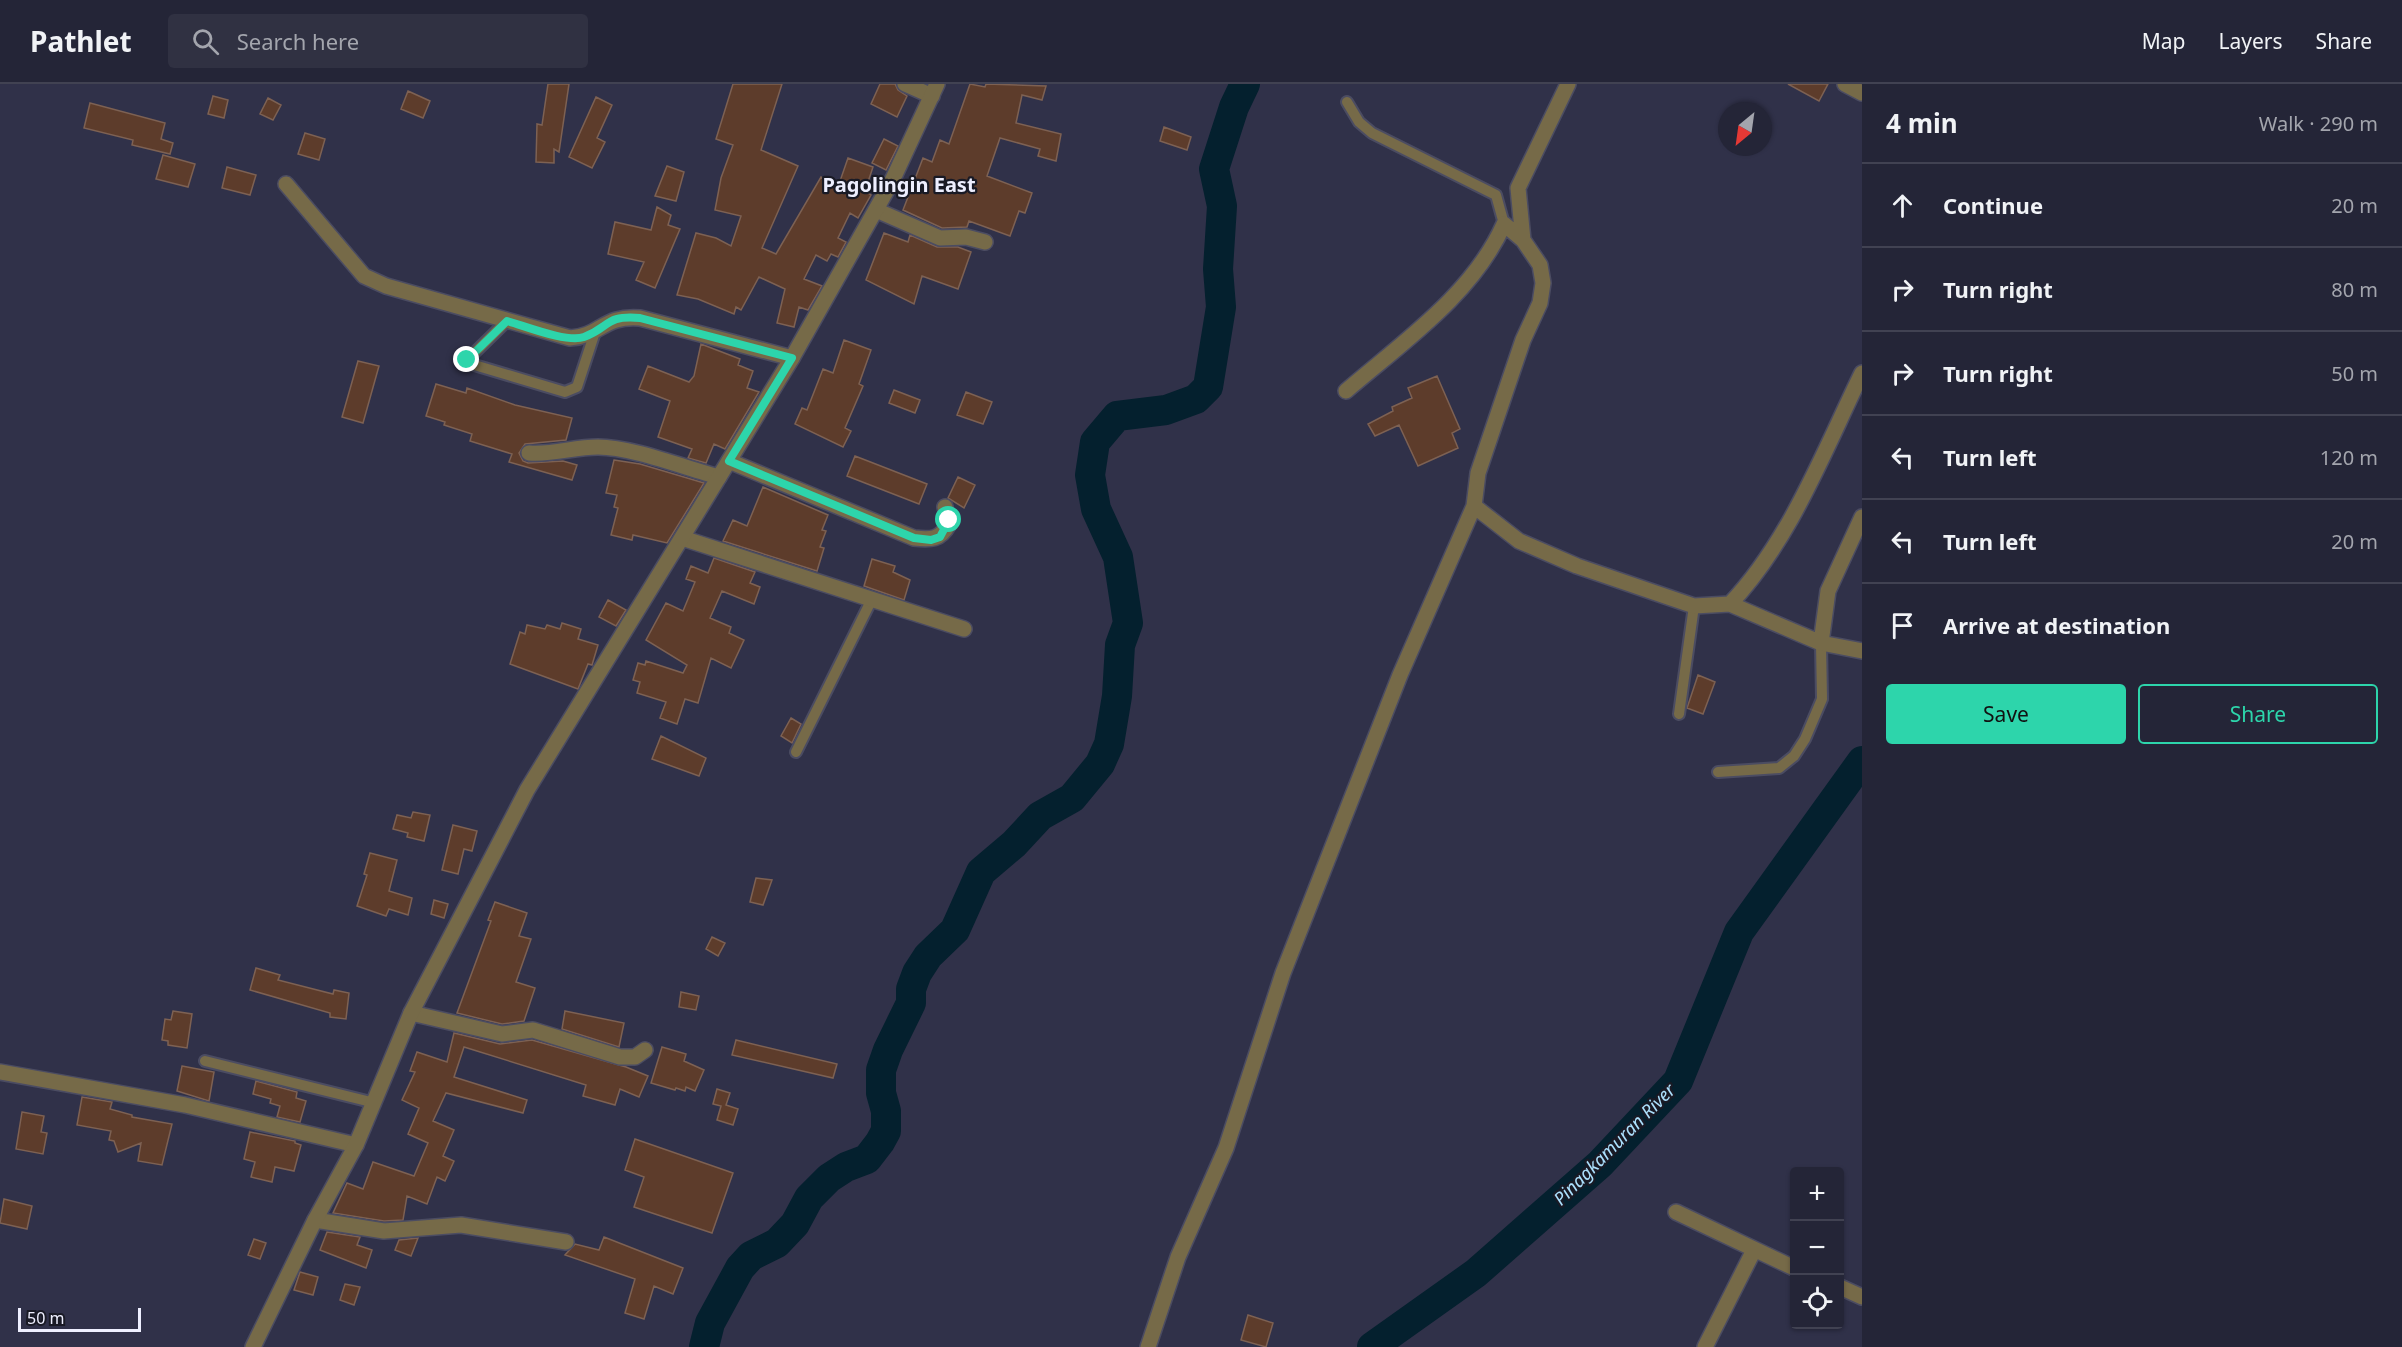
<!DOCTYPE html>
<html lang="en">
<head>
<meta charset="utf-8">
<style>
  body { margin:0; font-family:"Noto Sans",sans-serif; background:#303142; color:#f1f3f6 }
  .controls { position:absolute; right:18px; bottom:18px; display:grid; overflow:hidden; border-radius:6px; box-shadow:0 2px 4px #0004 }
  .controls button { width:54px; height:54px; display:grid; place-items:center; padding:0; border:0; border-bottom:2px solid #414252; background:#242537; color:#f1f3f6; font:30px sans-serif }
  .compass { position:absolute; left:1718px; top:18px; width:54px; height:54px; border-radius:50%; background:#242537; box-shadow:0 2px 4px #0004; rotate:209deg }
  .scale { position:absolute; left:18px; bottom:15px; width:123px; box-sizing:border-box; padding-left:6px; border:3px solid #eeefff; border-top:0; font-size:16px; line-height:21px; white-space:nowrap; color:#eeefff; -webkit-text-stroke:4px #191a25; paint-order:stroke }
  .stop { position:absolute; width:18px; height:18px; margin:-14px; border:4px solid #2dd5ab; border-radius:50%; background:#fff }
  .stop.end { background:#2dd5ab; border-color:#fff; box-shadow:0 2px 6px #0008 }
  .list { margin:0; padding:0; list-style:none }
  h2 { display:flex; justify-content:space-between; align-items:center; height:78px; margin:0; padding:0 24px; font-size:26px }
  h2 small { font-size:20px; font-weight:400; color:#a3a5ad }
  .list li { display:grid; grid-template-columns:39px 1fr auto; gap:18px; align-items:center; box-sizing:border-box; height:84px; padding:0 24px; border-top:2px solid #414252 }
  .list b { display:block; font-size:22px; white-space:nowrap }
  .list em { font-size:20px; font-style:normal; color:#a3a5ad }
  .actions { display:flex; gap:12px; padding:18px 24px }
  .actions a { flex:1; padding:14px 0; border:2px solid #2dd5ab; border-radius:6px; text-align:center; font-size:21px; color:#2dd5ab }
  .actions .main { background:#2dd5ab; color:#111 }
  .icon { flex:none; width:33px; height:33px; fill:none; stroke:currentColor; stroke-width:2; stroke-linecap:round; stroke-linejoin:round }
  .map { position:relative; flex:none; width:1862px; height:1263px; overflow:hidden }
  header { display:flex; align-items:center; gap:36px; box-sizing:border-box; height:84px; padding:0 30px; background:#242537; border-bottom:2px solid #414252 }
  header strong { font-size:28px }
  nav { display:flex; gap:33px; margin-inline-start:auto; font-size:21px }
  .search { width:420px; height:54px; background:#303142; display:flex; align-items:center; gap:15px; box-sizing:border-box; padding:0 21px; border-radius:6px; color:#a3a5ad; font-size:22px }
  main { display:flex }
  aside { flex:1; background:#242537 }
  .map>svg:first-child { display:block }
</style>
</head>
<body>
<header>
<strong>Pathlet</strong>
<div class="search"><svg class="icon" aria-label="search" viewBox="0 0 24 24"><circle cx="10" cy="10" r="6"/><path d="M15 15l6 6"/></svg>Search here</div>
<nav><a>Map</a><a>Layers</a><a>Share</a></nav>
</header>
<main>
<div class="map">
<svg width="1862" height="1263" viewBox="0 0 1862 1263">
  <rect width="100%" height="100%" fill="#303149"/>
  <g fill="none" stroke-linecap="round" stroke-linejoin="round">
    <path stroke="#04202e" stroke-width="30" d="M704,1263L710,1239L740,1184L751,1172L777,1159L795,1140L809,1114L829,1094L846,1083L867,1075L880,1058L886,1047V1027L881,1009V986L888,966L911,919V905L917,889L928,872L955,846L981,788L1014,760L1040,732L1072,714L1100,680L1109,660L1117,612L1120,561L1128,539L1118,473L1096,425L1090,391L1095,358L1117,332L1166,326L1196,315L1208,303L1221,223L1218,185L1222,122L1214,85L1234,23L1245,0
      M1372,1263L1476,1189L1600,1080L1678,997L1739,848L1862,677"/>
  </g>
  <path fill="#5d3c2b" stroke="#7d6153" stroke-width="1.5" d="M548,0H569L559,68L554,65V79L536,78L537,40L542,41Z
    M733,0H782L761,66L798,82L762,164L776,170L821,93L838,103L848,74L873,83L865,107L871,111L858,134L850,129L838,154L846,158L838,173L831,170L827,177L816,171L804,195L822,202L808,226L799,223L794,243L777,239L785,205L759,193L741,226L736,223L734,230L698,215L677,211L696,149L716,154L731,162L741,132L715,126L721,94L733,61L716,55Z
    M880,0H895L898,6L907,12L897,33L871,20Z
    M970,0L985,3L986,0L1046,2L1042,16L1022,11L1016,39L1061,50L1056,77L1038,72L1040,65L1000,54L987,92L1032,109L1025,129L1019,127L1010,152L969,137L967,143L942,144L903,126L923,74L932,78L940,56L949,60Z
    M1788,0H1828L1819,17Z
    M408,7L430,17L423,34L401,25Z
    M213,12L228,16L224,34L208,30Z
    M596,13L612,21L597,54L605,58L592,84L569,73Z
    M268,14L281,21L273,36L260,30Z
    M90,19L165,39L161,55L173,59L170,70L132,61L133,56L84,44Z
    M1164,43L1191,53L1187,66L1160,57Z
    M305,49L325,55L319,76L298,70Z
    M884,55L898,62L886,86L872,79Z
    M163,71L195,80L188,103L156,95Z
    M667,82L684,88L676,117L655,112Z
    M227,83L256,91L250,111L222,104Z
    M657,123L671,131L668,141L680,145L655,204L636,196L644,178L608,170L615,138L651,146Z
    M884,149L908,158L910,151L937,163H958L971,168L958,205L922,192L914,220L866,196Z
    M844,256L871,266L859,300L863,302L845,344L851,347L843,363L795,340L802,324L807,326L823,285L833,289Z
    M701,260L740,275L738,281L753,287L747,304L759,308L725,365L714,360L706,379L688,374L692,365L658,353L670,317L639,305L648,282L689,298L694,292Z
    M358,277L379,282L363,339L342,333Z
    M1437,292L1460,345L1452,349L1458,364L1418,382L1399,341L1375,352L1368,340L1393,327L1392,323L1412,314L1408,304Z
    M436,300L466,309L467,304L515,321L572,334L566,356L525,360L519,369L523,377L528,379L563,377L577,381L572,396L509,378L512,370L470,357L472,350L444,341L445,338L426,332Z
    M894,306L920,316L915,329L889,319Z
    M966,308L992,318L983,340L957,331Z
    M855,372L927,400L919,420L847,392Z
    M614,376L640,380L704,399L667,459L633,451L632,456L611,451L618,424L614,423L617,411L606,409Z
    M958,393L975,401L964,424L948,414Z
    M763,403L828,431L822,446L826,447L820,463L824,464L817,487L723,457L733,436L747,442Z
    M714,474L755,488L750,499L760,503L754,520L722,507L710,534L731,543L729,549L744,556L731,584L711,574L698,619L685,615L677,640L660,634L666,618L637,609L640,598L633,596L638,579L645,581L646,577L683,589L687,581L646,556L666,519L683,527L695,498L686,495L691,482L708,489Z
    M872,475L895,482L893,488L910,496L904,516L864,502Z
    M608,516L626,526L616,542L599,533Z
    M562,539L581,545L578,555L598,561L592,581L588,580L578,605L510,580L520,548L525,550L527,541L545,545L547,541L560,545Z
    M1698,591L1715,598L1703,630L1687,624Z
    M791,634L801,640L792,659L781,652Z
    M661,652L706,674L699,692L652,675Z
    M413,728L430,731L424,757L407,753L408,749L393,745L397,731L411,734Z
    M453,741L477,747L472,767L464,765L458,790L442,786Z
    M370,769L397,776L389,807L412,814L408,831L389,825L386,832L357,822L367,791L364,790Z
    M756,794L772,796L763,821L750,818Z
    M434,816L448,820L444,834L431,830Z
    M495,818L527,829L519,852L531,855L516,898L535,904L524,937L502,940L457,929L491,837L488,836Z
    M712,853L725,859L718,872L706,865Z
    M256,884L280,891L278,896L333,910L334,906L349,909L346,935L330,933V929L250,906Z
    M681,908L699,912L696,926L679,923Z
    M173,927L192,930L187,964L168,961V957L162,956L165,935L171,936Z
    M565,927L624,939L619,963L562,945Z
    M454,949L500,960L532,956L626,983L648,992L639,1013L620,1005L615,1021L583,1012L586,1001L464,963L454,993L527,1016L523,1029L446,1009L433,1037L454,1046L443,1072L454,1077L445,1097L437,1093L427,1120L407,1112L403,1136L384,1137L333,1129L347,1099L363,1105L373,1078L414,1092L428,1059L408,1050L419,1024L402,1016L415,988L410,987L417,968L447,978Z
    M736,956L837,980L833,994L732,971Z
    M662,963L686,970L684,977L704,986L695,1007L686,1003L685,1007L676,1004L675,1006L651,999Z
    M182,982L214,988L209,1017L177,1007Z
    M256,997L297,1008L296,1014L306,1017L300,1038L277,1033L280,1022L270,1019L271,1015L253,1010Z
    M717,1005L730,1009L726,1021L738,1025L733,1041L717,1036L721,1022L713,1020Z
    M82,1013L112,1018L110,1025L132,1031V1033L172,1040L162,1081L138,1077L141,1059L118,1068L114,1057L109,1056L111,1047L77,1041Z
    M22,1028L44,1032L41,1048L47,1049L43,1070L16,1065Z
    M250,1048L295,1057V1059L301,1061L294,1087L275,1083L272,1098L251,1093L255,1078L244,1075Z
    M635,1055L733,1089L712,1149L634,1123L644,1093L625,1086Z
    M4,1115L32,1122L27,1145L0,1139Z
    M327,1148L360,1153L357,1161L372,1166L366,1184L320,1166Z
    M604,1153L683,1184L673,1210L654,1202L644,1235L625,1229L635,1195L565,1171L575,1160L599,1166Z
    M418,1154L411,1172L395,1166L399,1156Z
    M254,1155L266,1159L260,1175L248,1171Z
    M300,1188L318,1193L313,1211L294,1206Z
    M345,1200L360,1203L354,1221L340,1216Z
    M1248,1231L1273,1239L1266,1263L1241,1256Z"/>
  <g fill="none" stroke-linecap="round" stroke-linejoin="round">
    <defs>
      <path id="service" d="M1347,18L1359,38L1372,49L1496,111L1504,140
        M507,237L467,276L471,280L565,308L577,303L596,245
        M1679,630L1694,522
        M796,668L872,515
        M1718,688L1779,684L1794,672L1805,655L1822,615L1821,559
        M205,977L375,1019"/>
      <path id="minor" d="M905,0L932,12
        M1845,0L1862,9
        M286,100L364,192L386,202L570,254C601,252 603,231 640,234L792,274
        M876,126L940,154L966,153L985,158
        M1346,307C1403,258 1473,210 1504,140L1523,156
        M529,369C554,371 573,363 598,363C632,363 685,384 719,393
        M729,377L914,454C931,456 940,456 949,440L945,423
        M1474,422L1519,457L1577,482L1694,522L1730,520L1821,559L1862,567
        M682,454L964,545
        M1730,520C1790,457 1824,367 1862,289
        M1821,559L1828,507L1862,433
        M411,929L502,950L533,946L620,973H635L645,966
        M0,988L185,1021L356,1061
        M1676,1128L1794,1184
        M315,1136L384,1147L461,1141L566,1158
        M1840,1203L1862,1213
        M1148,1263L1178,1173L1226,1064L1283,889L1400,591L1474,422L1478,389L1523,256L1540,219L1543,199L1540,181L1523,156L1518,104L1568,0
        M1705,1263L1754,1166"/>
      <path id="tertiary" d="M253,1263L315,1136L356,1061L411,929L527,706L792,274L892,97L937,0"/>
    </defs>
    <use href="#service" stroke="#4b4c62" stroke-width="14"/>
    <use href="#minor" stroke="#4b4c62" stroke-width="18"/>
    <use href="#tertiary" stroke="#4b4c62" stroke-width="18"/>
    <use href="#service" stroke="#766a48" stroke-width="10"/>
    <use href="#minor" stroke="#766a48" stroke-width="15"/>
    <use href="#tertiary" stroke="#766a48" stroke-width="15"/>
  </g>
  <g fill="none" stroke-linecap="round" stroke-linejoin="round">
    <path stroke="#2dd5ab" stroke-width="8" d="M467,276L507,237C525,242 567,259 584,253C611,243 604,231 640,234L792,274L729,377L914,454L931,456L940,453L949,436"/>
  </g>
  <g text-anchor="middle" dominant-baseline="central" stroke-width="4.5" stroke-linejoin="round" paint-order="stroke">
    <g font-size="18" font-style="italic" fill="#ace0fd" stroke="#191a25">
      <text transform="translate(1614 1060) rotate(-45)">Pinagkamuran River</text>
    </g>
    <g font-size="20" font-weight="bold" fill="#eeefff" stroke="#191a25">
      <text x="899" y="100">Pagolingin East</text>
    </g>
  </g>
</svg>
<div class="controls">
<button>+</button>
<button>−</button>
<button><svg class="icon" aria-label="locate" viewBox="0 0 24 24"><circle cx="12" cy="12" r="6"/><path d="M12 2v4M12 18v4M2 12h4M18 12h4"/></svg></button>
</div>
<svg class="compass" viewBox="-18 -18 36 36"><path d="M0-13l5 13h-10z" fill="#e53935"/><path d="M0 13l5-13h-10z" fill="#a3a5ad"/></svg>
<div class="scale">50 m</div>
<div class="stop" style="left:949px;top:436px"></div>
<div class="stop end" style="left:467px;top:276px"></div>
</div>
<aside>
<h2>4 min<small>Walk · 290 m</small></h2>
<ul class="list">
<li><svg class="icon" aria-label="ahead" viewBox="0 0 24 24"><path d="M12 20V5M6 11l6-6 6 6"/></svg><div><b>Continue</b></div><em>20 m</em></li>
<li><svg class="icon" aria-label="right" viewBox="0 0 24 24"><path d="M7 20v-9h11M14 6l5 5-5 5"/></svg><div><b>Turn right</b></div><em>80 m</em></li>
<li><svg class="icon" aria-label="right" viewBox="0 0 24 24"><path d="M7 20v-9h11M14 6l5 5-5 5"/></svg><div><b>Turn right</b></div><em>50 m</em></li>
<li><svg class="icon" aria-label="left" viewBox="0 0 24 24"><path d="M17 20v-9H6M10 6l-5 5 5 5"/></svg><div><b>Turn left</b></div><em>120 m</em></li>
<li><svg class="icon" aria-label="left" viewBox="0 0 24 24"><path d="M17 20v-9H6M10 6l-5 5 5 5"/></svg><div><b>Turn left</b></div><em>20 m</em></li>
<li><svg class="icon" aria-label="arrive" viewBox="0 0 24 24"><path d="M6 21V4h12l-3 4 3 4H6"/></svg><div><b>Arrive at destination</b></div></li>
</ul>
<div class="actions"><a class="main">Save</a><a>Share</a></div>
</aside>
</main>
</body>
</html>
